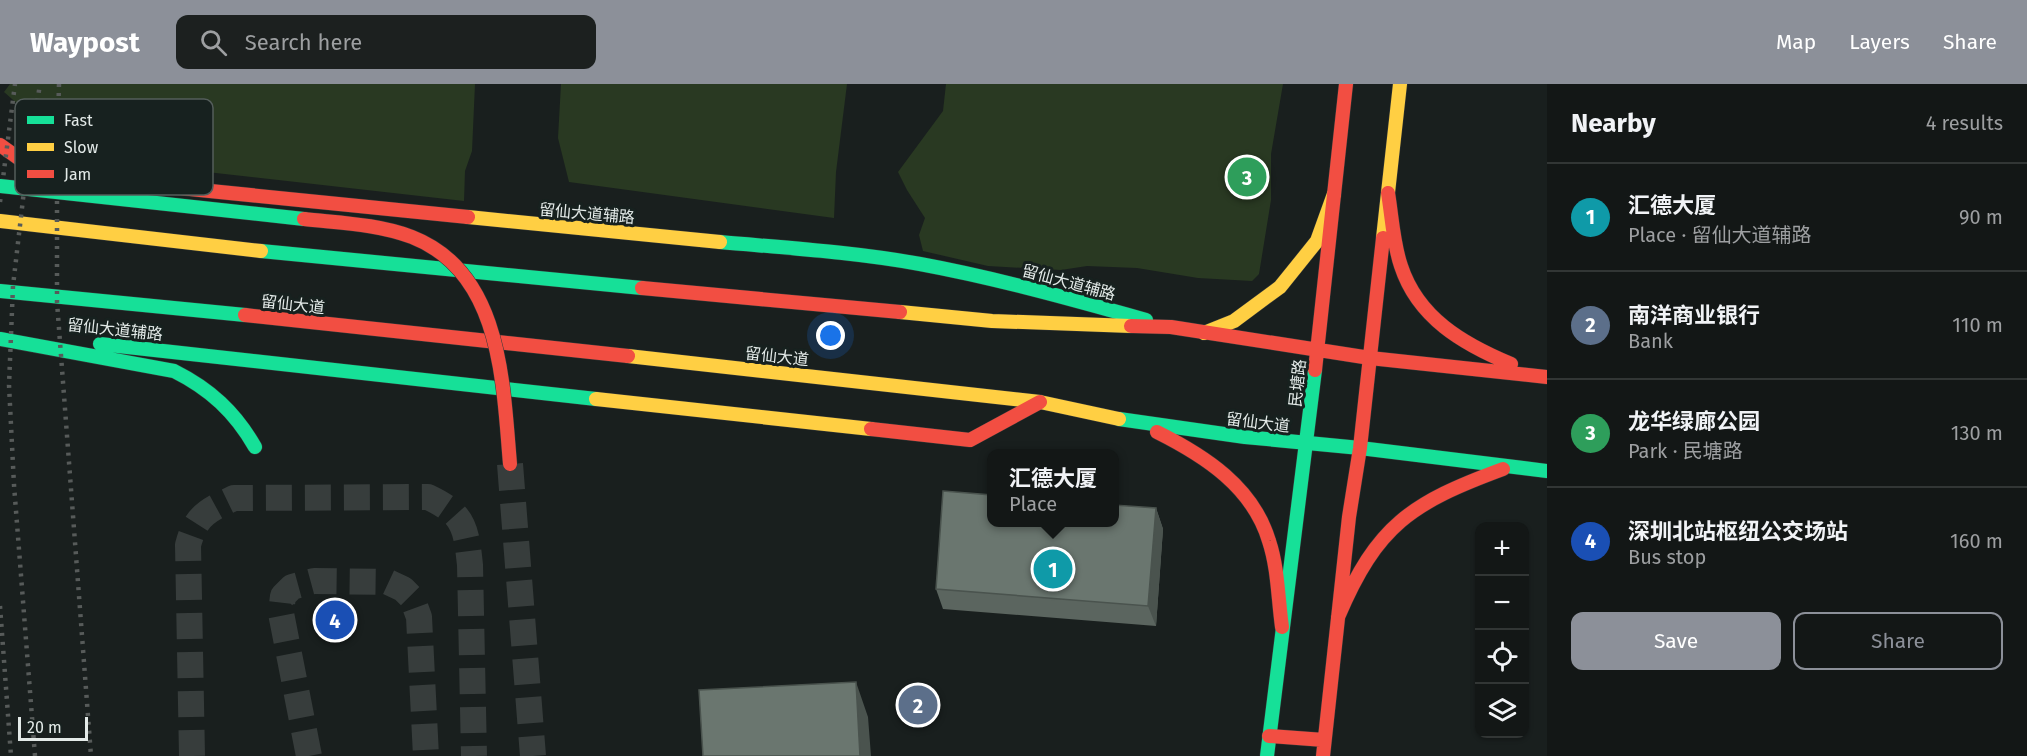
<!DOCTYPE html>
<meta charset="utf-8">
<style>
:root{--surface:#131716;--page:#1c201f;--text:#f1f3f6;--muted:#9d9fa1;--line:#323635;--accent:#8c9099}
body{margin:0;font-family:"Fira Sans","Noto Sans SC",sans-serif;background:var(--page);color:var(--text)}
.controls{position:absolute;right:18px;bottom:18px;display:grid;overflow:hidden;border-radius:12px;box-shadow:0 2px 4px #0004}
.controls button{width:54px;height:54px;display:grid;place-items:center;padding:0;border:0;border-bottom:2px solid var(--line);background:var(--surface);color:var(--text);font:30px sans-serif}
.scale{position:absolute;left:18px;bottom:15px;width:70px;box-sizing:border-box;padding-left:6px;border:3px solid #e3eae8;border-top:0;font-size:16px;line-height:21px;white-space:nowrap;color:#e3eae8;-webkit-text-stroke:4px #17211f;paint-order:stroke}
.you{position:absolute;left:831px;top:252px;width:21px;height:21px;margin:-15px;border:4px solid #fff;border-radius:50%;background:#1a73e8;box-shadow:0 0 0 9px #1a73e833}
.badge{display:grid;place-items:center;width:39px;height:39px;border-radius:50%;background:var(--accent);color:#fff;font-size:20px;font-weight:700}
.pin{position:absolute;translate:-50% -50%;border:3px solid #fff;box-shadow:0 2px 6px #0006}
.popup{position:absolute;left:987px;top:365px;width:132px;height:78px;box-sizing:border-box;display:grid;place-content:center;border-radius:12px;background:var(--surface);filter:drop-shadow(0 2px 4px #0005);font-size:20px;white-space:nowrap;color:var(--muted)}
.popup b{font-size:22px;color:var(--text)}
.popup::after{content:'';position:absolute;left:50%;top:100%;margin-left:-12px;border:12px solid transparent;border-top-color:var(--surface)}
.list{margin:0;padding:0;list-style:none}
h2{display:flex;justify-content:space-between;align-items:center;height:78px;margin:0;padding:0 24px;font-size:26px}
h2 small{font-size:20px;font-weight:400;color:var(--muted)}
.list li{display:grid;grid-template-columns:39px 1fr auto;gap:18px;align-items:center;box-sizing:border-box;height:108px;padding:0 24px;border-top:2px solid var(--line)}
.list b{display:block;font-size:22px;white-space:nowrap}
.list p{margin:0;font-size:20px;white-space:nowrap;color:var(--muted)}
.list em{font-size:20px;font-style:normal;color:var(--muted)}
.actions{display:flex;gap:12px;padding:18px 24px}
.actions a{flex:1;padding:14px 0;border:2px solid var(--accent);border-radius:12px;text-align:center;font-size:21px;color:var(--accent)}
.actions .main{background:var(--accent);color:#fff}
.icon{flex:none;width:33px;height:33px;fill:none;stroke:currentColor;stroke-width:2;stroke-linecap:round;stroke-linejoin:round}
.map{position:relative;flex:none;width:1547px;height:672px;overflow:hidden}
header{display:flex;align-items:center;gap:36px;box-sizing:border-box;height:84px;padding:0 30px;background:var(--accent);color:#fff}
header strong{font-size:28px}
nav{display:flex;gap:33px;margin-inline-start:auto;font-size:21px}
.search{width:420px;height:54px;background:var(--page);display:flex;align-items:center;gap:15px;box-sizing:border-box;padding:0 21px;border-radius:12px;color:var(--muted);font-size:22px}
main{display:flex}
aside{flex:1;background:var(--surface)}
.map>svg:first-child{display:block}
.green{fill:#293922}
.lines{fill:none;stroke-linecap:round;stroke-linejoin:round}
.street-tunnel{stroke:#373d3c;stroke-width:26;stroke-dasharray:26 13;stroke-linecap:butt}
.fast-casing{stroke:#353939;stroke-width:15}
.slow-casing{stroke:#353939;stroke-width:15}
.jam-casing{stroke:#353939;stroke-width:15}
.fast{stroke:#16e098;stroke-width:14}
.slow{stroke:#ffcf43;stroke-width:14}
.jam{stroke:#f24e42;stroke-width:14}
.rail{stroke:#575b5a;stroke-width:4.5;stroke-dasharray:3 6;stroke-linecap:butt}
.fast-bridge-casing{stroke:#353939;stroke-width:15;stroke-linecap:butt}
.jam-bridge-casing{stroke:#353939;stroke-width:15;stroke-linecap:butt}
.fast-bridge{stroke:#16e098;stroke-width:14}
.jam-bridge{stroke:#f24e42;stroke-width:14}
.wall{fill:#5b655f}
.shaded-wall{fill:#4a534e}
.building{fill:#6a766f;stroke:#4a534e;stroke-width:1.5}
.labels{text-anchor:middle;stroke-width:6;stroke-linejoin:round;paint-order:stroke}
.street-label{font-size:16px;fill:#e3eae8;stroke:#17211f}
.key{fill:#17211f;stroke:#545d5b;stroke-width:1.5}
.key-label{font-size:16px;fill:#e3eae8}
</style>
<header>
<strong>Waypost</strong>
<div class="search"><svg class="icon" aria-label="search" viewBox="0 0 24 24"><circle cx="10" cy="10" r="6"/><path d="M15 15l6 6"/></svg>Search here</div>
<nav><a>Map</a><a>Layers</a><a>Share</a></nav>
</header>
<main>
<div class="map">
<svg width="1547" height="672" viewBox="0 0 1547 672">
<rect width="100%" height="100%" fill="#191f1e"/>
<path class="green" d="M10,0H475L472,67L465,87L464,117L189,86L80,62L44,43L4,8Z
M561,0H847L836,88L834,134L569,98L558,54Z
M946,0H1283L1271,70V116L1259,190L1252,197L1198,194L1137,184L1087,182L1061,186L988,182L923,167L919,151L925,134L907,106L898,88L943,27Z"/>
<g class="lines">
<path class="street-tunnel" d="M510,380L533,672
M192,672L188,461C196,431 207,427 234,414L428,413C464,430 466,443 470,481L474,672
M309,672L281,529L283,512L292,503L314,497L388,498L403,505L412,514L419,533L426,672"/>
<g class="fast-casing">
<path id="fast" d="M720,158C787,164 854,168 920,180C996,194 1071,215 1146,236
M261,167L642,204
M0,207L245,231
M0,255L174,287C210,305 235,328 255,363
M100,260L596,315
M1119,335L1245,353L1360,364L1547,387
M1267,672L1315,286"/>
</g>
<g class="slow-casing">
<path id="slow" d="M468,133L720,158
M0,137L261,167
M1383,154L1400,0
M900,228L992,237L1131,242
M1204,249L1234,237L1280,203L1317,157L1334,110
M628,272L1040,318L1119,335
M596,315L871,345"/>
</g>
<g class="jam-casing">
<path id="jam" d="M0,61L28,81L71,93L468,133
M1388,109C1392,133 1393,159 1401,182C1418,234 1463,260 1511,280
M642,204L900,228
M245,231L628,272
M1131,242L1171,243L1370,274L1547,293
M1315,286L1346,0
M871,345L970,356L1040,318
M1157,348C1205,372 1253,403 1269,457C1278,484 1278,514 1282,543
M1338,533C1377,441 1411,419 1503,385
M1269,652L1324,656
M1323,672L1349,433L1360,364L1383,154"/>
</g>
<use href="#fast" class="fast"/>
<use href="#slow" class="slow"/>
<use href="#jam" class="jam"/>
<path class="rail" d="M59,0L57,76V218L91,672
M0,118L15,0
M0,522L11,672
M35,672L14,401L9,301L13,202L25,98L40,0"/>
<g class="fast-bridge-casing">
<path id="fast-bridge" d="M0,102L304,135"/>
</g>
<g class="jam-bridge-casing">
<path id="jam-bridge" d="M304,135C340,139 378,140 412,153C502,188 503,300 510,380"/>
</g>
<use href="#fast-bridge" class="fast-bridge"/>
<use href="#jam-bridge" class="jam-bridge"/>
</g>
<path class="wall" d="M1156,424L1163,445L1156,542L943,525L936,505Z"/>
<path class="shaded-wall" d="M1156,424L1163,445L1156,542L1148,522Z
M856,598L868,633L871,672H860Z"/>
<path class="building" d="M943,407L992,411V438H1114V421L1156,424L1148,522L936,505Z
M856,598L860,672H703L699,606Z"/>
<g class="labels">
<g class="street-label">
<text transform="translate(587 129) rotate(5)" y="6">留仙大道辅路</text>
<text transform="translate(1069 198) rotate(15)" y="6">留仙大道辅路</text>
<text transform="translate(293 220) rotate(6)" y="6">留仙大道</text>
<text transform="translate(115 245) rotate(6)" y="6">留仙大道辅路</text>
<text transform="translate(777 272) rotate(6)" y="6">留仙大道</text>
<text transform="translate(1297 299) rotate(-84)" y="6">民塘路</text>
<text transform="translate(1258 338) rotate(7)" y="6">留仙大道</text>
</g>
</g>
<rect x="15" y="15" width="198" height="96" rx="9" class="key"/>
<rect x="27" y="32" width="27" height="8" fill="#16e098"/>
<rect x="27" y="59" width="27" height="8" fill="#ffcf43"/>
<rect x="27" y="86" width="27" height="8" fill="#f24e42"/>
<g class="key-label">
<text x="64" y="42">Fast</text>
<text x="64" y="69">Slow</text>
<text x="64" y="96">Jam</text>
</g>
</svg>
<div class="controls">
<button>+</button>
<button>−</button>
<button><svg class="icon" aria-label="locate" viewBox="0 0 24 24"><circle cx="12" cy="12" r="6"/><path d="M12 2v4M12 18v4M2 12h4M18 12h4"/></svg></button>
<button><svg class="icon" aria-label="layers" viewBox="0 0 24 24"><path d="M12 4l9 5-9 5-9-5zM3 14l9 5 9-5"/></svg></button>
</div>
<div class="scale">20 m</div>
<div class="you"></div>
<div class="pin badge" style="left:1053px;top:485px;background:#0f9aa8">1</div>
<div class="popup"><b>汇德大厦</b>Place</div>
<div class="pin badge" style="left:918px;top:621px;background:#5c6f8a">2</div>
<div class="pin badge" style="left:1247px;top:93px;background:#2e9e5b">3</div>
<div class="pin badge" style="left:335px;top:536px;background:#1a4fb4">4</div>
</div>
<aside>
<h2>Nearby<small>4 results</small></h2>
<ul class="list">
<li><span class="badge" style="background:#0f9aa8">1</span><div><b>汇德大厦</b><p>Place · 留仙大道辅路</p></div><em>90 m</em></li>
<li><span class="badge" style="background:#5c6f8a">2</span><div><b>南洋商业银行</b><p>Bank</p></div><em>110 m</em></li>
<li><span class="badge" style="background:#2e9e5b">3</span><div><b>龙华绿廊公园</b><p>Park · 民塘路</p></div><em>130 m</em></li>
<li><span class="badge" style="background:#1a4fb4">4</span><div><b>深圳北站枢纽公交场站</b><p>Bus stop</p></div><em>160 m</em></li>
</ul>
<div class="actions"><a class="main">Save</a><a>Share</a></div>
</aside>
</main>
